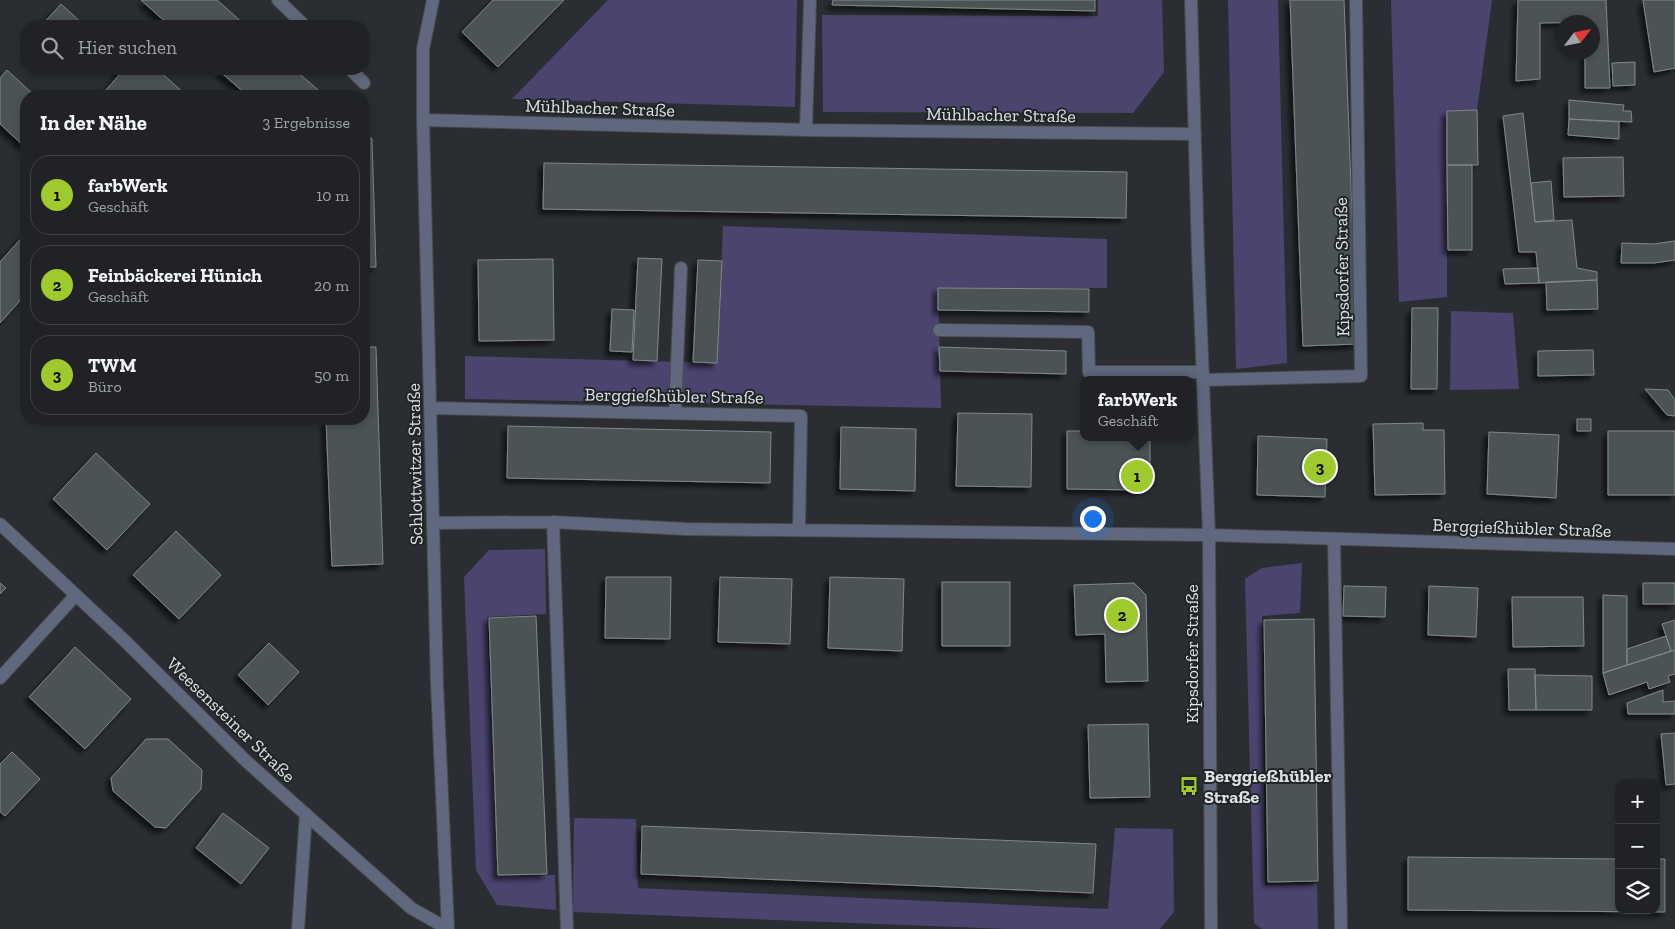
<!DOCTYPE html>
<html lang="de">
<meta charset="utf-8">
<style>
:root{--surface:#202226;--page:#282a2e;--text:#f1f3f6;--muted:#a2a4a7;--line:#3d3f43;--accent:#9eca2e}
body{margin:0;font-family:"Zilla Slab",serif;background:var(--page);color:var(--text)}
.controls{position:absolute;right:15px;bottom:15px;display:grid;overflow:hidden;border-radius:10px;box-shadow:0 2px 8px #0003}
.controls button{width:45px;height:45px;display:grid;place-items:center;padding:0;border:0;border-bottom:1px solid var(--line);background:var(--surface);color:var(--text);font:25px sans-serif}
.compass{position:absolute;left:1555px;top:15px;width:45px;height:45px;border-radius:50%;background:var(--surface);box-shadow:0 2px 8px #0003;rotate:58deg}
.you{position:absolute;left:1092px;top:518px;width:18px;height:18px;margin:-12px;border:4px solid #fff;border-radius:50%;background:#1a73e8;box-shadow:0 0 0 8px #1a73e833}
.badge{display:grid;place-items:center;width:32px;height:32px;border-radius:50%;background:var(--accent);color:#111;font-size:16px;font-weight:700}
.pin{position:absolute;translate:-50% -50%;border:2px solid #fff;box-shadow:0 1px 5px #0006}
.popup{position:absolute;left:1080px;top:376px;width:115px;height:65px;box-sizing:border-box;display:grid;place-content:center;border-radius:10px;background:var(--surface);filter:drop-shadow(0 1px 4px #0005);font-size:16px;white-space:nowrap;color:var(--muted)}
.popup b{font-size:19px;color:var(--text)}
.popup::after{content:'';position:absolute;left:50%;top:100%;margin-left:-10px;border:10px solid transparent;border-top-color:var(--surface)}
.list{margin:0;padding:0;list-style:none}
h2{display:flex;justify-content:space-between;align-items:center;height:65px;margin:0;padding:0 20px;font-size:21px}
h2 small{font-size:16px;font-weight:400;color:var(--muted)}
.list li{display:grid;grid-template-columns:32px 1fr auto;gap:15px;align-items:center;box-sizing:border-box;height:80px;margin:0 10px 10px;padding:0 10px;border:1px solid var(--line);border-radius:20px}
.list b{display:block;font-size:19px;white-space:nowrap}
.list p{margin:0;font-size:16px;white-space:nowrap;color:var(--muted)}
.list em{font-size:16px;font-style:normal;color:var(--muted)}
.icon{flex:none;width:28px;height:28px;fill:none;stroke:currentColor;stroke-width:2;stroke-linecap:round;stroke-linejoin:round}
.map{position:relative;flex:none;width:1675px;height:929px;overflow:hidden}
.search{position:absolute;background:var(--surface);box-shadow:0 2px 8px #0003;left:20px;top:20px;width:350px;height:55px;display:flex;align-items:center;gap:12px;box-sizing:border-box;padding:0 18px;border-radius:20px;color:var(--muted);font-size:19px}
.panel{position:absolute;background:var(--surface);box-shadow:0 2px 8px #0003;left:20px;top:90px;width:350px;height:335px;border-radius:20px}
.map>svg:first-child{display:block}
.green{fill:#4a446f}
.building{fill:#4c5355;stroke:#81888a;filter:url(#shadow)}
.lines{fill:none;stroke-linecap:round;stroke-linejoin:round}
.minor-casing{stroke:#474b4e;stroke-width:14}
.minor{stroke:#5f687c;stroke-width:12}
.labels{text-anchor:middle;stroke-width:4;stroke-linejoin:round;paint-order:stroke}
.street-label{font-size:18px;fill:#dfe2e4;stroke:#202528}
.poi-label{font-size:18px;font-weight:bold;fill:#dfe2e4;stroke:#202528;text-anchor:start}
</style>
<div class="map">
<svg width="1675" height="929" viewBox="0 0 1675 929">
<defs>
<filter id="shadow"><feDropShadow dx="-4.5" dy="4.5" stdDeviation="2.5" flood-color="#0009"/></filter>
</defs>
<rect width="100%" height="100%" fill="#2a2e32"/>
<path class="green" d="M608,0H797L795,107L512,99Z
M1098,0H1162L1164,72L1133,113L823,112L822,15L1098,16Z
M1228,0H1278L1287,363L1236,369Z
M1391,0H1492L1477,110L1447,111V297L1399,302Z
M723,226L1107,239V288H938L941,408L465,399V356L717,363Z
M1451,311L1513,313L1519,389L1450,390Z
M545,549L546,614L487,617L498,876L555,875L556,910L497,905L476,870L464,577L489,550Z
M1302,563L1300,613L1262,616L1265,885L1317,884L1318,929H1262L1254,923L1245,579L1262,568Z
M574,818L636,819L638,888L1108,909L1115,828L1173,829L1174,912L1160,929H1008L573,912Z"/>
<path class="building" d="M141,0H217L246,26H170Z
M493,0H564L498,67L462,32Z
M833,0H1095V11L832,5Z
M1290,0H1344L1357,344L1303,346Z
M1518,0H1606L1610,88H1585V52H1592V22L1540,23V79L1516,81Z
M1643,0H1675V68L1654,72Z
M61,4L85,26H41Z
M1635,62V85L1613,86L1612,63Z
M114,69H157L185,94L184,96H111L105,91L120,74Z
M217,69H294L325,96H248Z
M7,70L35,96H26V148L0,124V78Z
M1569,100L1624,105L1623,111H1631L1632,122L1569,119Z
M1477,110L1478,165H1447V111Z
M1523,113L1535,222L1572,220L1577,268L1597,272V280L1539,283L1536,252H1519L1503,116Z
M1569,119L1619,122V139L1568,135Z
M364,131L372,139L376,267H364Z
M1623,157L1624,196L1564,197L1563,158Z
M544,163L1127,172L1126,218L543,209Z
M1447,165H1472V250H1448Z
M1551,181L1554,220L1535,222L1531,183Z
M26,233V294L0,323V262Z
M1675,241V260L1654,263H1621L1622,243L1653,244Z
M638,258L662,259L657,361L633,360Z
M553,259L554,340L479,341L478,260Z
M698,260L722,261L717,363L693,362Z
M1538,268L1539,283L1505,284L1503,269Z
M1597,280L1598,309L1547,310L1546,282Z
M938,288L1089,289V312L938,310Z
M1412,308H1438L1437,389H1411Z
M612,309L634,310L632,352L610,351Z
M364,347H376L383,564L332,566L326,419H364Z
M939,347L1066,351V374L940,371Z
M1593,350L1594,375L1538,376V351Z
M1645,389L1668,390L1675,400V416L1667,415Z
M958,413L1032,414L1031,487L956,486Z
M1577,419H1591V431H1577Z
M1423,423V430H1444L1445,494L1375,495L1373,424Z
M508,426L771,432L770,483L507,478Z
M841,427L916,429L915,491L840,489Z
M1067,431H1083V437H1150V480L1140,490L1067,489Z
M1608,431H1675V495H1608Z
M1489,432L1559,435L1556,498L1487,494Z
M1258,436L1327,439L1325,497L1257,495Z
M96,453L150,504L107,550L53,499Z
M176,531L221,575L179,619L133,575Z
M606,577H671L670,639L605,638Z
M720,577L792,579L790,644L718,642Z
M830,577L904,579L902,651L828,648Z
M942,582H1010V646H942Z
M0,583L6,588L0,594Z
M1134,583L1146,595L1148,681L1106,682L1105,634L1076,635L1074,585Z
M1643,583H1675V604H1643Z
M1344,586L1386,587L1385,617L1343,616Z
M1429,586L1478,588L1476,637L1428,635Z
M1603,595L1627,596V665L1603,673Z
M1512,597H1583L1584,646L1513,647Z
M536,616L547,874L498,875L489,618Z
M1314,619L1318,881L1268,882L1264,620Z
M1675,620V650L1671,651L1662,624Z
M1666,636L1671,651L1627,665V649Z
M269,643L299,672L268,705L238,675Z
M75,647L131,699L85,749L29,697Z
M1675,650V674L1668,676L1670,682L1649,689L1647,682L1609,695L1603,673Z
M1508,669H1535L1536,710H1509Z
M1535,675L1592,676V710H1536Z
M1663,690V702L1675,701V714H1628L1627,703Z
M1148,724L1150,797L1090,798L1088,725Z
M1675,733V784L1666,785L1661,734Z
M146,739H168L202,770L201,789L166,828L155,827L113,791L111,778Z
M12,752L40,779L5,816L0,812V764Z
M223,813L269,848L241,884L196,848Z
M642,826L1096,844L1093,893L641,874Z
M1408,857L1619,859V910H1656V859H1665V912L1408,910Z"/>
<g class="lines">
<g class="minor-casing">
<path id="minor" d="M278,0L305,26
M433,0L423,49V120L437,684L448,929
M1191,0L1198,254L1209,535L1211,929
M350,69L364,83
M423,120L806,130L1195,134
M806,130L810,0
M939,330L1088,332L1089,372H1203
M1203,380L1361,376L1356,0
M431,408L801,416L799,530
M675,413L681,268
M553,522L567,929
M434,523L553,522L686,529L1209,535L1675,549
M0,524L125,641L246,761L411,908L448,929
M1334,540L1341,929
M0,678L75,596
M298,929L306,814"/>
</g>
<use href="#minor" class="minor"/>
</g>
<defs>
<g id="bus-bare" transform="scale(1.5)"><path d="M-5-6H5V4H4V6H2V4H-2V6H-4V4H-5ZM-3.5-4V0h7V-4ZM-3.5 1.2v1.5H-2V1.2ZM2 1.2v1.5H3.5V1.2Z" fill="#9eca2e" stroke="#202528" stroke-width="2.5" paint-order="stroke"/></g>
</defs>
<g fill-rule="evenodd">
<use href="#bus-bare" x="1189" y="786"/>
</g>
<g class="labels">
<g class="street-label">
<text transform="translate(600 108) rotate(2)" y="6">Mühlbacher Straße</text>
<text transform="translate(1001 115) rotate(1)" y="6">Mühlbacher Straße</text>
<text transform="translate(1342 267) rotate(-91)" y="6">Kipsdorfer Straße</text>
<text transform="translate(674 396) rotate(1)" y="6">Berggießhübler Straße</text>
<text transform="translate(415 464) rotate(-91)" y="6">Schlottwitzer Straße</text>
<text transform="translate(1522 528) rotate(2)" y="6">Berggießhübler Straße</text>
<text transform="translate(1192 654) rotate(-90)" y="6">Kipsdorfer Straße</text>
<text transform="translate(231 720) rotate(44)" y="6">Weesensteiner Straße</text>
</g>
<g class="poi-label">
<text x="1204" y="782">Berggießhübler<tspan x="1204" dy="21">Straße</tspan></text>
</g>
</g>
</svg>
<div class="controls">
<button>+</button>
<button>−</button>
<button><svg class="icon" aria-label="layers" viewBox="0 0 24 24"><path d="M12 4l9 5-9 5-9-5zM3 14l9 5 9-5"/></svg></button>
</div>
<svg class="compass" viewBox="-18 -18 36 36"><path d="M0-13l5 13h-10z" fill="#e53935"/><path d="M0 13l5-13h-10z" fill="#a2a4a7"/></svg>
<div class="you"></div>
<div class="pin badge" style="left:1137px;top:476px">1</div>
<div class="popup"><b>farbWerk</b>Geschäft</div>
<div class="pin badge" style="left:1122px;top:615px">2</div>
<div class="pin badge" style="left:1320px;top:467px">3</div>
<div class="search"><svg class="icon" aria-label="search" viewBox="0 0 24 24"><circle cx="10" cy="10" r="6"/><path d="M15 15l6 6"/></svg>Hier suchen</div>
<section class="panel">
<h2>In der Nähe<small>3 Ergebnisse</small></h2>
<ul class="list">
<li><span class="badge">1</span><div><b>farbWerk</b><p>Geschäft</p></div><em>10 m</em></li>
<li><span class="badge">2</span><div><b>Feinbäckerei Hünich</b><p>Geschäft</p></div><em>20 m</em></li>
<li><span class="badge">3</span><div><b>TWM</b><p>Büro</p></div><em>50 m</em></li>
</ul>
</section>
</div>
